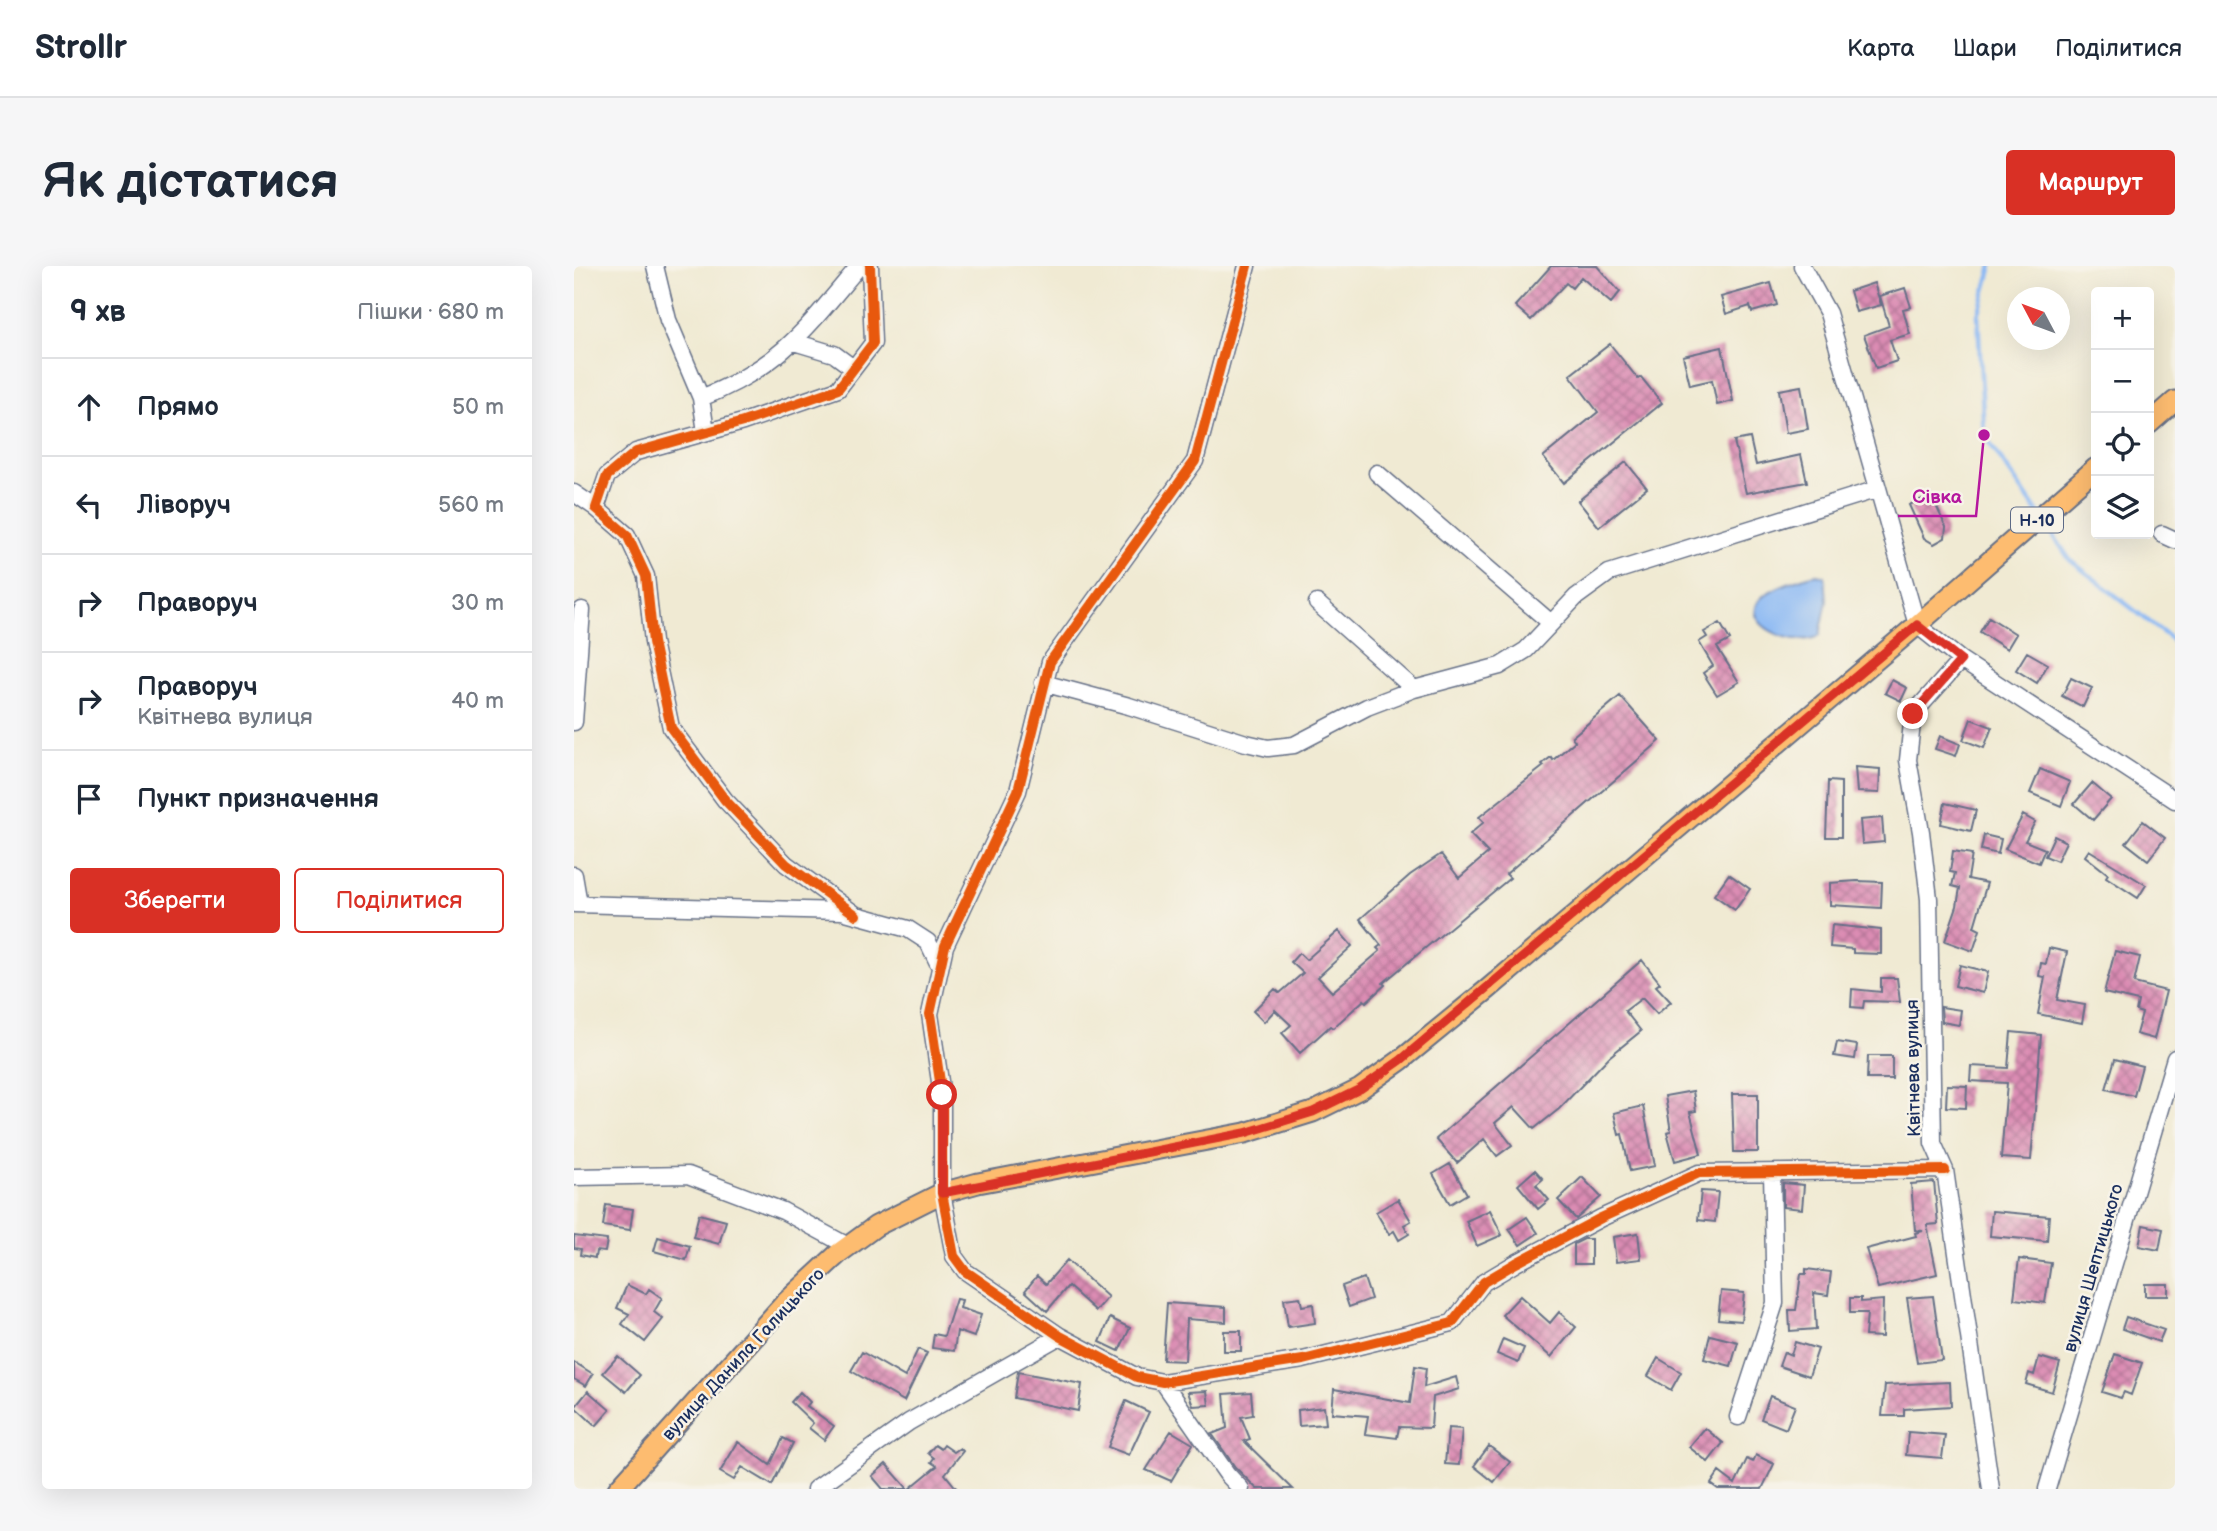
<!DOCTYPE html>
<html lang="uk">
<meta charset="utf-8">
<style>
:root{--surface:#fff;--page:#f6f6f7;--text:#1f2937;--muted:#747a83;--line:#e0e1e3;--accent:#d93025}
body{margin:0;font-family:"Balsamiq Sans",sans-serif;background:var(--page);color:var(--text)}
.controls{position:absolute;right:21px;top:21px;display:grid;overflow:hidden;border-radius:7px;box-shadow:0 7px 28px #0002}
.controls button{width:63px;height:63px;display:grid;place-items:center;padding:0;border:0;border-bottom:2px solid var(--line);background:var(--surface);color:var(--text);font:35px sans-serif}
.compass{position:absolute;left:1433px;top:21px;width:63px;height:63px;border-radius:50%;background:var(--surface);box-shadow:0 7px 28px #0002;rotate:311deg}
.stop{position:absolute;width:21px;height:21px;margin:-16px;border:5px solid #d93025;border-radius:50%;background:#fff}
.stop.end{background:#d93025;border-color:#fff;box-shadow:0 2px 7px #0008}
.list{margin:0;padding:0;list-style:none}
h2{display:flex;justify-content:space-between;align-items:center;height:91px;margin:0;padding:0 28px;font-size:30px}
h2 small{font-size:23px;font-weight:400;color:var(--muted)}
.list li{display:grid;grid-template-columns:46px 1fr auto;gap:21px;align-items:center;box-sizing:border-box;height:98px;padding:0 28px;border-top:2px solid var(--line)}
.list b{display:block;font-size:26px;white-space:nowrap}
.list p{margin:0;font-size:23px;white-space:nowrap;color:var(--muted)}
.list em{font-size:23px;font-style:normal;color:var(--muted)}
.actions{display:flex;gap:14px;padding:21px 28px}
.actions a{flex:1;padding:16px 0;border:2px solid var(--accent);border-radius:7px;text-align:center;font-size:24px;color:var(--accent)}
.actions .main{background:var(--accent);color:#fff}
.icon{flex:none;width:38px;height:38px;fill:none;stroke:currentColor;stroke-width:2;stroke-linecap:round;stroke-linejoin:round}
.map{position:relative;flex:none;width:1601px;height:1223px;overflow:hidden;border-radius:7px}
header{display:flex;align-items:center;gap:42px;box-sizing:border-box;height:98px;padding:0 35px;background:var(--surface);border-bottom:2px solid var(--line)}
header strong{font-size:33px}
nav{display:flex;gap:38px;margin-inline-start:auto;font-size:24px}
.intro{display:flex;align-items:center;justify-content:space-between;box-sizing:border-box;height:168px;padding:0 42px}
h1{margin:0;font-size:49px}
.button{padding:18px 32px;border-radius:7px;background:var(--accent);color:#fff;font-size:24px;font-weight:700}
main{display:flex;gap:42px;padding:0 42px}
aside{flex:1;background:var(--surface);border-radius:7px;box-shadow:0 7px 28px #0002}
.map>svg:first-child{display:block}
.water{fill:#89b8f4;stroke:#5274a9;stroke-width:2}
.lines{fill:none;stroke-linecap:round;stroke-linejoin:round}
.stream{stroke:#89b8f4;stroke-width:4.5}
.building{fill:url(#building-cross-hatch)}
.minor-casing{stroke:#667087;stroke-width:19}
.major-casing{stroke:#667087;stroke-width:23}
.minor{stroke:#fff;stroke-width:16}
.major{stroke:#fdbc70;stroke-width:19}
.cycleway-casing{stroke:#f7f3e8;stroke-width:15}
.cycleway{stroke:#e8590c;stroke-width:10}
.route{stroke:#d93025;stroke-width:9}
.labels{text-anchor:middle;stroke-width:5;stroke-linejoin:round;paint-order:stroke}
.shield{fill:#f7f3e8;stroke:#5d6a87;stroke-width:2}
.shield-label{font-size:16px;font-weight:bold;fill:#1b2f5e}
.street-label{font-size:18px;fill:#1b2f5e;stroke:#f7f3e8}
.leader{fill:none;stroke:#b5179e;stroke-width:2.5}
.callout-dot{fill:#b5179e;stroke:#f7f3e8;stroke-width:2.5}
.callout-label{font-size:19px;text-anchor:middle;font-weight:bold;fill:#b5179e;stroke:#f7f3e8;stroke-width:5;stroke-linejoin:round;paint-order:stroke}
</style>
<header>
<strong>Strollr</strong>
<nav><a>Карта</a><a>Шари</a><a>Поділитися</a></nav>
</header>
<div class="intro"><h1>Як дістатися</h1><a class="button">Маршрут</a></div>
<main>
<aside>
<h2>9 хв<small>Пішки · 680 m</small></h2>
<ul class="list">
<li><svg class="icon" aria-label="ahead" viewBox="0 0 24 24"><path d="M12 20V5M6 11l6-6 6 6"/></svg><div><b>Прямо</b></div><em>50 m</em></li>
<li><svg class="icon" aria-label="left" viewBox="0 0 24 24"><path d="M17 20v-9H6M10 6l-5 5 5 5"/></svg><div><b>Ліворуч</b></div><em>560 m</em></li>
<li><svg class="icon" aria-label="right" viewBox="0 0 24 24"><path d="M7 20v-9h11M14 6l5 5-5 5"/></svg><div><b>Праворуч</b></div><em>30 m</em></li>
<li><svg class="icon" aria-label="right" viewBox="0 0 24 24"><path d="M7 20v-9h11M14 6l5 5-5 5"/></svg><div><b>Праворуч</b><p>Квітнева вулиця</p></div><em>40 m</em></li>
<li><svg class="icon" aria-label="arrive" viewBox="0 0 24 24"><path d="M6 21V4h12l-3 4 3 4H6"/></svg><div><b>Пункт призначення</b></div></li>
</ul>
<div class="actions"><a class="main">Зберегти</a><a>Поділитися</a></div>
</aside>
<div class="map">
<svg width="1601" height="1223" viewBox="0 0 1601 1223">
<defs>
<pattern id="building-cross-hatch" width="8" height="8" patternUnits="userSpaceOnUse" patternTransform="scale(1.75)"><rect width="8" height="8" fill="#db8cb3"/><path d="M0 0l8 8M0 8l8-8" fill="none" stroke="#b17395"/></pattern>
</defs>
<rect width="100%" height="100%" fill="#f7f3e8"/>
<filter id="ink" filterUnits="userSpaceOnUse"><feTurbulence type="fractalNoise" baseFrequency=".0143" numOctaves="2"/><feDisplacementMap in="SourceGraphic" scale="14" xChannelSelector="R" yChannelSelector="G"/><feConvolveMatrix kernelMatrix="1 2 1 2 8 2 1 2 1" color-interpolation-filters="sRGB"/></filter>
<filter id="wash" filterUnits="userSpaceOnUse"><feTurbulence type="fractalNoise" baseFrequency=".00686" numOctaves="4" result="noise"/><feDisplacementMap in="SourceGraphic" scale="28" xChannelSelector="R" yChannelSelector="G"/><feGaussianBlur stdDeviation="1.57" result="paint"/><feColorMatrix in="noise" values="0 0 0 0 0 0 0 0 0 0 0 0 0 0 0 0 0 1.4 0 .05"/><feComposite in="paint" operator="in"/></filter>
<g filter="url(#wash)">
<rect width="100%" height="100%" fill="#f0ead3"/>
<path class="water" d="M1243,308L1251,310L1253,335L1246,369C1228,383 1169,363 1184,336C1192,323 1228,311 1243,308Z"/>
<g class="lines">
<path class="stream" d="M1418,0L1404,49L1410,169L1464,247
M1469,254L1496,294L1601,376"/>
</g>
<g id="blocks">
<path class="building" d="M977,0H1023L1046,26L1037,37L1007,11L998,22L992,17L957,54L941,40Z
M1197,17L1203,39L1178,46L1176,40L1152,48L1147,31Z
M1300,17L1307,39L1282,46L1276,25Z
M1331,22L1337,41L1329,43L1336,68L1316,74L1323,95L1302,102L1290,69L1315,60L1306,30Z
M1036,78L1064,113L1067,111L1088,137L990,217L969,191L1024,146L996,109Z
M1148,81L1159,135L1143,139L1138,114L1116,119L1109,90Z
M1227,120L1234,163L1212,167L1205,124Z
M1176,172L1182,199L1227,189L1233,216L1172,227L1160,175Z
M1052,196L1073,222L1025,261L1004,235Z
M1357,229L1372,261L1371,272L1360,278L1350,272L1335,239Z
M1415,351L1442,368L1433,383L1406,366Z
M1146,357L1156,374L1143,381L1165,416L1143,429L1129,407L1139,400L1125,376L1133,371L1130,366Z
M1453,386L1474,398L1463,417L1442,404Z
M1497,412L1518,422L1509,441L1488,430Z
M1318,414L1333,422L1327,435L1311,427Z
M1046,430L1086,475L932,608L936,612L809,717L811,719L792,736L790,734L759,762L756,760L726,787L708,767L717,759L701,744L690,756L679,745L701,723L706,727L729,707L717,696L725,687L732,694L765,665L778,680L744,711L758,726L806,685L803,682L807,679L786,653L836,609L867,588L885,612L914,587L896,568L910,556L905,551L970,500L968,498L977,491L979,494L1001,475L998,471Z
M1397,453L1418,461L1410,482L1389,474Z
M1366,470L1386,478L1382,490L1361,483Z
M1281,501L1306,503L1305,527L1283,526Z
M1466,503L1496,516L1487,540L1456,527Z
M1254,515L1267,516V571H1252Z
M1518,517L1537,533L1519,554L1500,538Z
M1371,537L1402,544L1397,565L1367,558Z
M1449,549L1461,556L1451,575L1471,583L1465,597L1431,583Z
M1308,552L1310,576L1288,578L1286,554Z
M1569,555L1591,572L1574,594L1552,577Z
M1410,569L1427,573L1424,588L1407,584Z
M1480,570L1492,576L1483,595L1471,590Z
M1515,584L1572,619L1564,632L1532,611L1534,608L1511,590Z
M1379,585L1398,588L1394,613L1413,617L1400,661L1406,664L1399,685L1371,675L1383,640L1386,622L1378,620L1381,607L1376,606Z
M1155,608L1176,623L1161,644L1140,629Z
M1283,615L1308,616L1307,642L1256,639V617Z
M1258,659L1307,664V688L1279,687V683L1256,681Z
M1475,682L1493,686L1483,734L1511,739L1508,757L1464,748L1471,711L1465,710L1467,697L1472,698Z
M1541,685L1566,691L1560,717L1592,725L1580,773L1562,768L1568,747L1562,745L1564,735L1530,727Z
M1068,694L1086,717L1082,720L1097,736L1083,748L1068,732L1051,745L1067,765L1035,791L985,843L960,863L940,841L921,857L938,879L923,890L910,873L883,897L862,873Z
M1386,699L1414,706L1409,727L1381,720Z
M1307,712H1323L1326,736L1290,735L1289,742L1277,741L1278,723L1307,726Z
M1367,741L1387,744L1385,759L1368,756Z
M1437,766L1467,769L1457,894L1427,892L1433,817L1396,815L1397,800L1434,802Z
M1263,776L1283,779L1281,793L1260,790Z
M1294,790H1318V813H1293Z
M1541,793L1568,800L1560,830L1532,823Z
M1373,819L1393,820L1392,842L1372,841Z
M1119,825L1122,845L1116,846L1127,888L1101,895L1093,866L1097,865L1091,830Z
M1158,828H1184V886H1160Z
M1069,840L1081,900L1056,905L1048,868L1045,869L1040,847Z
M876,898L893,928L876,938L859,908Z
M961,904L969,913L962,919L975,934L964,943L944,919Z
M1008,911L1027,931L1002,953L984,934Z
M1360,916L1364,958L1353,959L1363,1008L1304,1022L1292,983L1342,970L1341,967L1349,965L1341,964L1337,918Z
M1209,917L1230,919L1228,943L1209,941Z
M1127,925L1144,926L1141,956L1124,954Z
M824,933L837,955L830,959L835,968L825,974L820,965L815,968L802,946Z
M32,939L59,943L56,964L29,960Z
M916,944L928,969L903,980L892,955Z
M1418,945L1475,950L1473,975L1416,970Z
M125,948L152,955L145,978L119,971Z
M953,951L964,967L946,979L935,963Z
M1569,959L1589,963L1585,984L1565,980Z
M1064,967L1067,993L1042,996L1039,971Z
M0,970L33,974L31,986L22,985L21,992L6,989L7,983L0,982Z
M84,971L116,980L112,994L80,985Z
M1010,973H1017V998H1000V978Z
M1445,993L1477,997L1471,1037L1440,1033Z
M493,994L534,1031L522,1045L494,1020L473,1045L451,1025L463,1010L472,1018Z
M1232,1003L1257,1006L1254,1029L1240,1027L1242,1063L1216,1065L1215,1044H1222L1227,1008H1232Z
M790,1012L797,1033L775,1041L768,1020Z
M1571,1018H1594V1030H1571Z
M53,1019L72,1028L75,1023L88,1032L80,1046L89,1053L71,1076L48,1058L55,1048L43,1042Z
M1147,1025L1170,1027L1167,1055L1144,1053Z
M946,1030L976,1057L985,1046L1002,1061L977,1091L928,1049Z
M1359,1030L1368,1094L1343,1097L1333,1032Z
M726,1031L728,1040L739,1038L741,1057L714,1061L710,1033Z
M1276,1032H1287V1036L1309,1034L1308,1071L1291,1070L1293,1047H1276Z
M382,1033L388,1034L386,1042L407,1049L400,1071L383,1065L380,1085L358,1082L360,1068L370,1070Z
M593,1037L652,1041V1056L613,1053L611,1095L589,1094Z
M1552,1051L1590,1064L1585,1076L1548,1063Z
M536,1052L556,1062L545,1085L526,1076Z
M650,1065H667V1085H650Z
M1136,1069L1164,1076L1157,1100L1130,1093Z
M929,1073L950,1082L944,1097L923,1088Z
M1221,1076L1244,1083L1235,1110L1205,1100L1210,1086L1217,1089Z
M344,1083L353,1087L330,1135L277,1105L288,1086L331,1111Z
M1541,1088L1568,1097L1557,1129L1550,1126L1547,1132L1528,1126Z
M44,1090L66,1109L52,1126L29,1107Z
M1465,1091L1486,1097L1478,1126L1452,1118L1455,1107L1460,1109Z
M1084,1092L1107,1106L1097,1124L1074,1110Z
M0,1096L19,1108L12,1120L0,1113Z
M841,1100L852,1102L850,1121L882,1111L885,1123L859,1131L857,1162L825,1161L823,1172L791,1168L794,1150L758,1147L760,1123L836,1137Z
M444,1106L508,1118L504,1145L440,1132Z
M1376,1116L1377,1140L1330,1143V1150H1308L1311,1119Z
M14,1125L36,1144L22,1160L1,1141Z
M633,1125L635,1139L619,1140L614,1126Z
M226,1126L236,1136L233,1140L260,1160L250,1174L235,1162L239,1157L217,1136Z
M677,1126L679,1149L667,1151L676,1173L670,1175L719,1223H683L661,1201L638,1168L653,1162L650,1128Z
M1196,1130L1221,1140L1212,1163L1187,1153Z
M552,1135L575,1146L555,1189L534,1181Z
M750,1141L752,1158L725,1160L724,1144Z
M874,1162L888,1163L885,1199L871,1198Z
M1131,1162L1149,1177L1134,1196L1115,1181Z
M597,1165L619,1178L597,1215L572,1204Z
M1334,1166L1371,1169L1368,1192L1332,1189Z
M209,1172L219,1177L198,1219L168,1201L160,1214L146,1206L164,1176L196,1199Z
M361,1179L367,1183L370,1179L380,1186L386,1182L389,1185L371,1208L383,1223H335L363,1200L357,1196L360,1192L354,1187Z
M915,1180L936,1196L920,1216L900,1200Z
M1182,1189L1200,1198L1188,1223H1144L1137,1218L1145,1206L1161,1218L1173,1193L1179,1196Z
M312,1198L334,1223H309L298,1210Z"/>
</g>
</g>
<g filter="url(#ink)">
<use href="#blocks" fill-opacity="0" stroke="#667087" stroke-width="2"/>
<g class="lines">
<g class="minor-casing">
<path id="minor" d="M81,0L94,54L127,132L132,166
M673,0L621,195L476,396L444,525L371,680L356,748L368,829V927L380,990L391,1005L486,1070L563,1111L589,1116L729,1094L878,1057L910,1016L942,997L1027,952L1125,907L1371,904
M1228,0L1254,47L1343,359L1387,394L1601,534
M220,76L260,88L279,102
M127,132C206,101 232,63 285,0
M803,207L977,357
M0,227L22,242
M1588,268L1601,274
M743,337L840,423
M1387,394L1339,448L1334,494L1347,566L1355,633L1359,877L1371,904L1417,1223
M469,417L555,440L672,477L694,482L720,479L793,441L840,423L926,400L952,384L1002,331L1035,307L1304,223
M0,456L8,344
M0,609L5,638
M0,638L268,645L334,663L354,676L366,701
M282,649L212,598L151,534L97,462L79,376L72,310L53,269L22,242L33,210L62,186L169,156L264,123L299,77L296,0
M0,911L114,909L209,945L274,980
M589,1116L653,1208L667,1223
M1164,1151L1201,1037L1198,907
M241,1223L335,1156L486,1070
M1473,1223L1601,792"/>
</g>
<g class="major-casing">
<path id="major" d="M1575,158L1601,135
M44,1223L210,1038L265,987L302,960L368,927L404,917L671,867L739,846L786,823L827,794L914,723L1343,359L1522,202"/>
</g>
<use href="#minor" class="minor"/>
<use href="#major" class="major"/>
<g class="cycleway-casing">
<path id="cycleway" d="M673,0L621,195L476,396L444,525L371,680L356,748L368,829V927L380,990L391,1005L486,1070L563,1111L589,1116L729,1094L878,1057L910,1016L942,997L1027,952L1125,907L1371,904
M282,649L212,598L151,534L97,462L79,376L72,310L53,269L22,242L33,210L62,186L169,156L264,123L299,77L296,0"/>
</g>
<use href="#cycleway" class="cycleway"/>
</g>
</g>
<g class="lines" filter="url(#ink)">
<path class="route" d="M368,829V927L671,867L739,846L786,823L827,794L1343,359L1387,394L1339,448"/>
</g>
<g class="labels">
<rect class="shield" x="1437" y="241.5" width="52" height="25" rx="5"/>
<g class="shield-label">
<text x="1463" y="260">Н-10</text>
</g>
<g class="street-label">
<text transform="translate(1339 802) rotate(-91)" y="6">Квітнева вулиця</text>
<text transform="translate(1519 1002) rotate(-74)" y="6">вулиця Шептицького</text>
<text transform="translate(169 1088) rotate(-47)" y="6">вулиця Данила Галицького</text>
</g>
</g>
<path class="leader" d="M1410 169L1402 250H1324"/>
<circle class="callout-dot" cx="1410" cy="169" r="7"/>
<g class="callout-label">
<text x="1363" y="237">Сівка</text>
</g>
</svg>
<div class="controls">
<button>+</button>
<button>−</button>
<button><svg class="icon" aria-label="locate" viewBox="0 0 24 24"><circle cx="12" cy="12" r="6"/><path d="M12 2v4M12 18v4M2 12h4M18 12h4"/></svg></button>
<button><svg class="icon" aria-label="layers" viewBox="0 0 24 24"><path d="M12 4l9 5-9 5-9-5zM3 14l9 5 9-5"/></svg></button>
</div>
<svg class="compass" viewBox="-18 -18 36 36"><path d="M0-13l5 13h-10z" fill="#e53935"/><path d="M0 13l5-13h-10z" fill="#747a83"/></svg>
<div class="stop" style="left:368px;top:829px"></div>
<div class="stop end" style="left:1339px;top:448px"></div>
</div>
</main>
